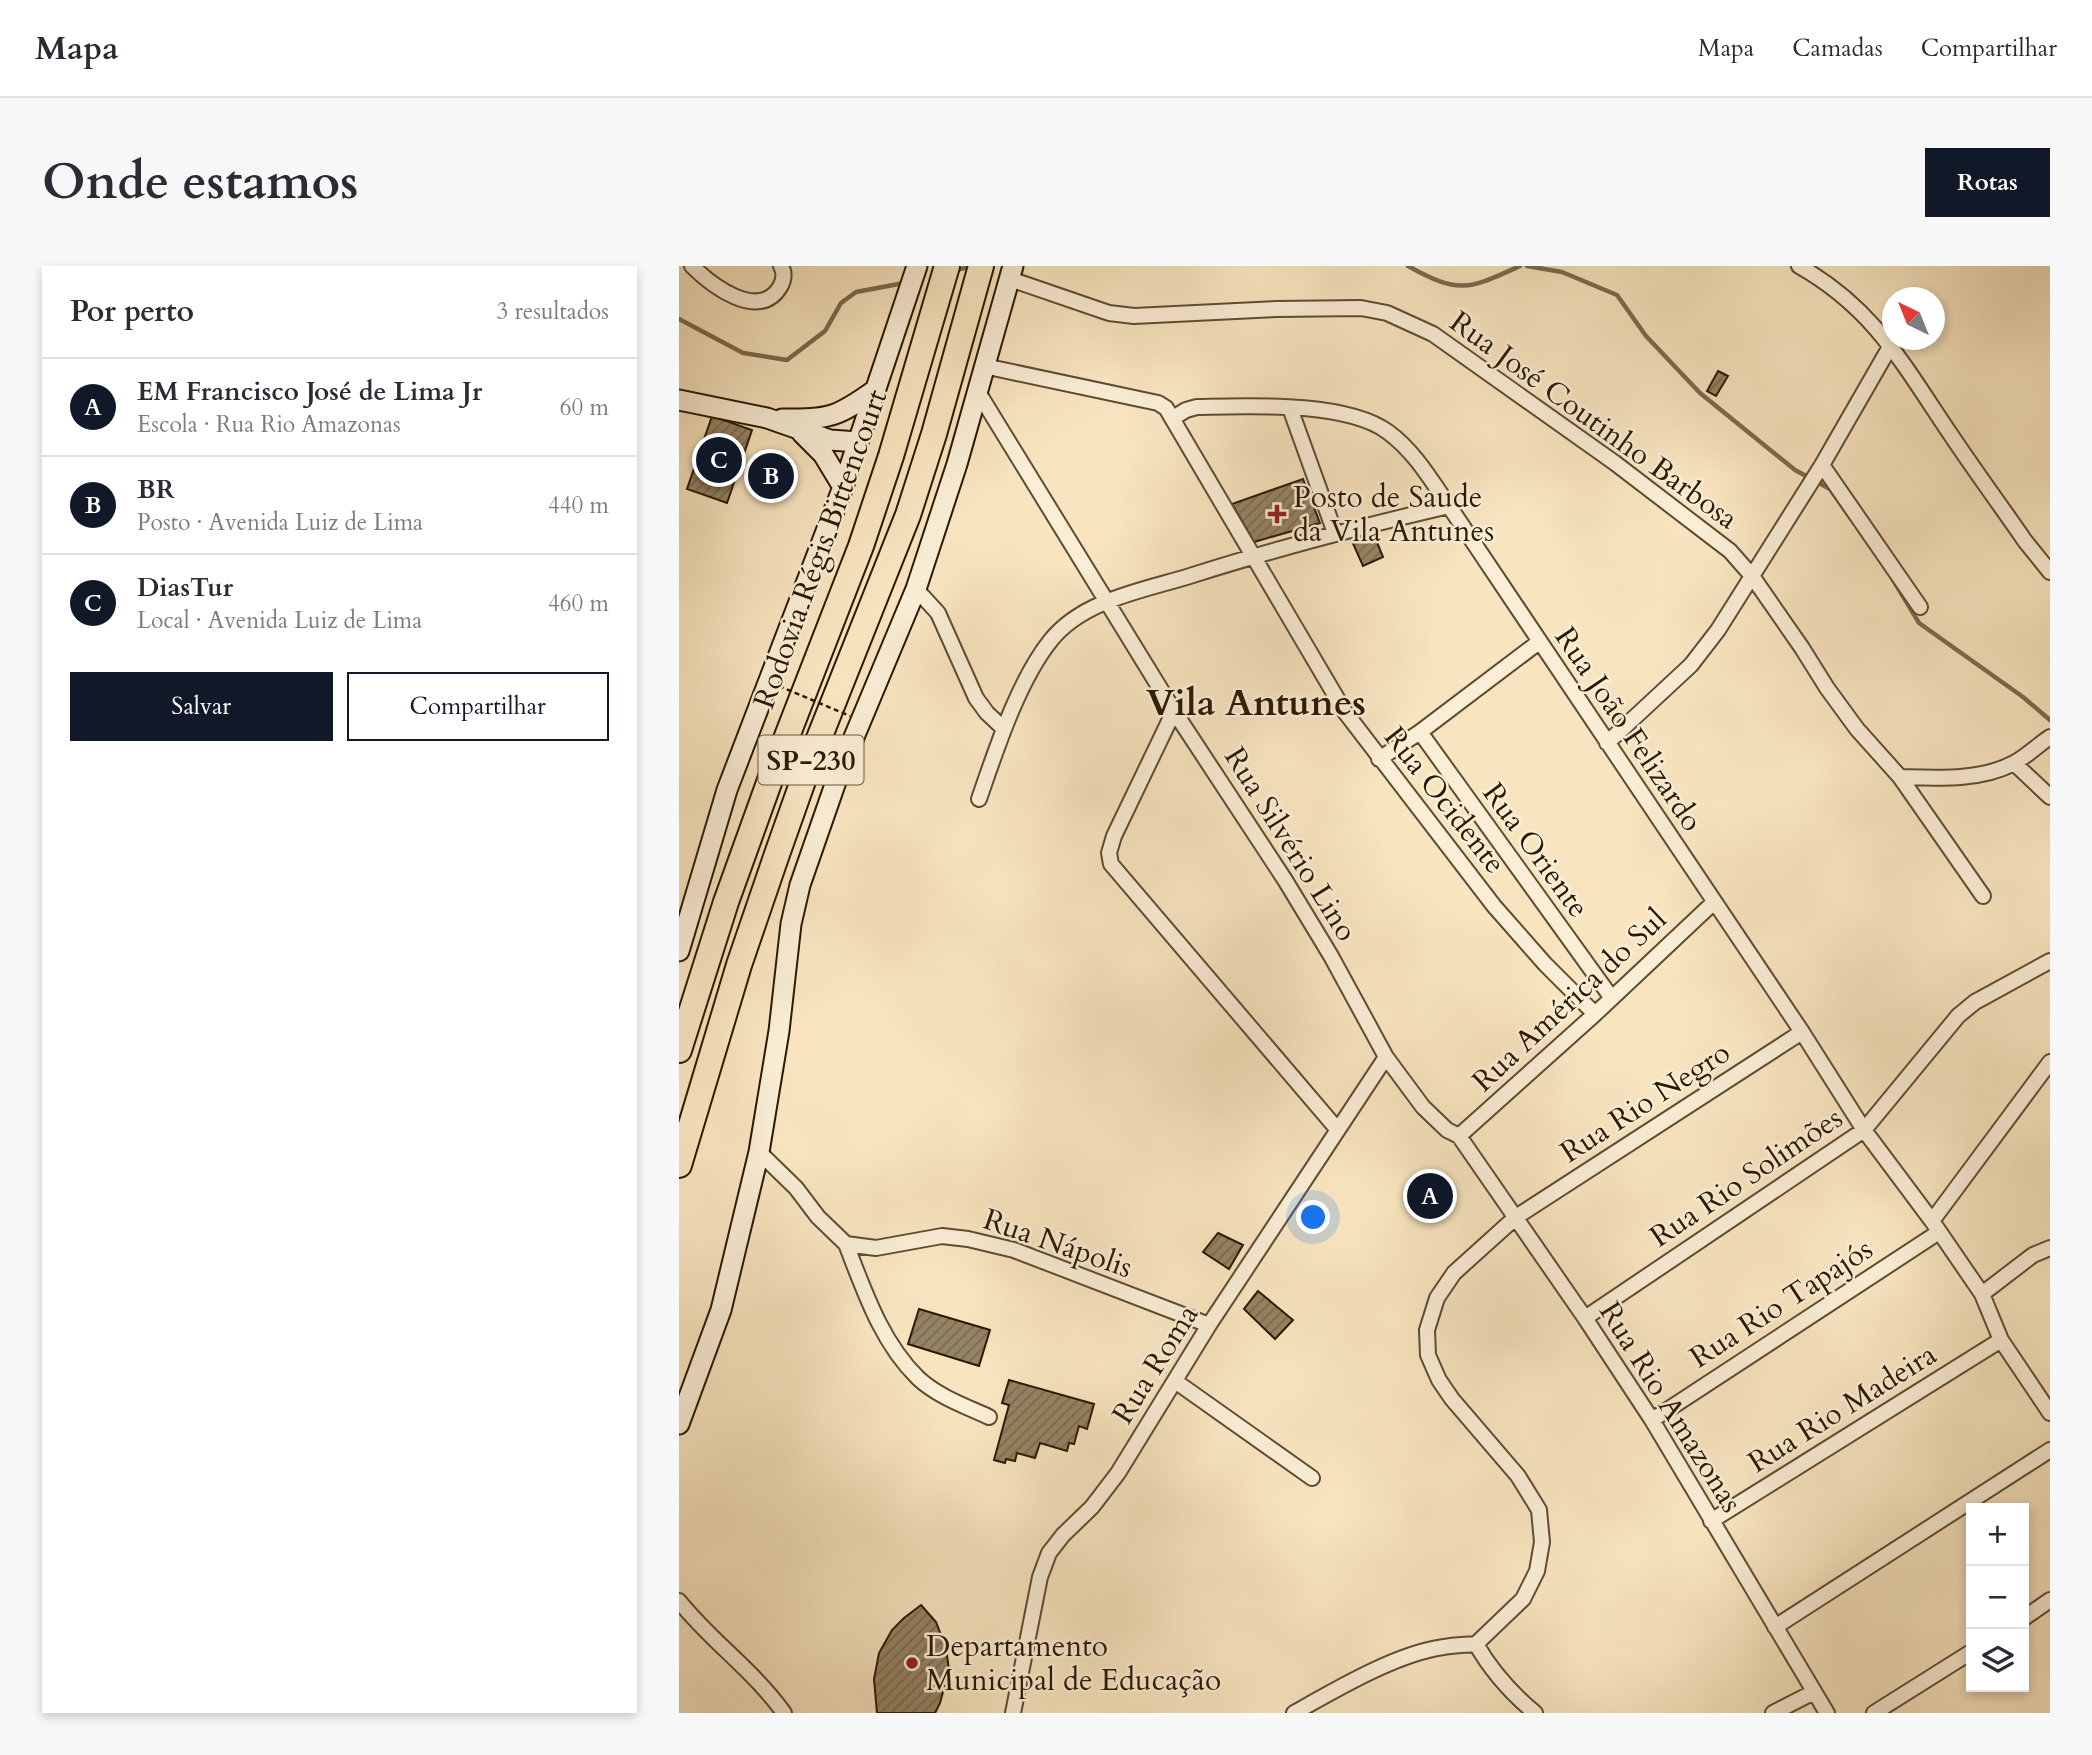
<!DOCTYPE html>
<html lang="pt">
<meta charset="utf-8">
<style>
:root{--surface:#fff;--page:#f7f7f7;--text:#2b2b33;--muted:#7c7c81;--line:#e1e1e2;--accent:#111827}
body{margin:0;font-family:Cardo,serif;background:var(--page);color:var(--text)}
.controls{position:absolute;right:21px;bottom:21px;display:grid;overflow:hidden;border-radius:0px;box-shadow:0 4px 10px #0003}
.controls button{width:63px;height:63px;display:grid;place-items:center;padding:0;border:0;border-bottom:2px solid var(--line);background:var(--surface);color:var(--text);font:35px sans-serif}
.compass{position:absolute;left:1203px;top:21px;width:63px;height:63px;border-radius:50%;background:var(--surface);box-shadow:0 4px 10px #0003;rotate:317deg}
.you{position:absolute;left:635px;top:952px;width:24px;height:24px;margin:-18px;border:5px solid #fff;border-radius:50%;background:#1a73e8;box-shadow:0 0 0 10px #1a73e833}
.badge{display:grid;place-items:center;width:46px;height:46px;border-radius:50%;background:var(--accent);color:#fff;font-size:23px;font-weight:700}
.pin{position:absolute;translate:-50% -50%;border:4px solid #fff;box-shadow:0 2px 7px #0006}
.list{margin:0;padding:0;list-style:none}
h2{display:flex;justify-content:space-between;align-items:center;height:91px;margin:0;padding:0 28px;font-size:30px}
h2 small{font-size:23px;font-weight:400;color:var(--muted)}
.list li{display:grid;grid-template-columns:46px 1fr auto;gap:21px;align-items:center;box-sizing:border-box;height:98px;padding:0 28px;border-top:2px solid var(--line)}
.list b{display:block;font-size:26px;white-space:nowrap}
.list p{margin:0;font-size:23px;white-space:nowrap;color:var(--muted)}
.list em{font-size:23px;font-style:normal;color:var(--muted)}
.actions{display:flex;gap:14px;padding:21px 28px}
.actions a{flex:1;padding:16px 0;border:2px solid var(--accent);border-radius:0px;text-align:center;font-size:24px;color:var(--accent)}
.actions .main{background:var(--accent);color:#fff}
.icon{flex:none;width:38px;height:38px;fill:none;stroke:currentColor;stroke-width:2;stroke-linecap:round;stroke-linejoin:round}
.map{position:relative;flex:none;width:1371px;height:1447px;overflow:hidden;border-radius:0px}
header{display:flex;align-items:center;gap:42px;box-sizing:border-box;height:98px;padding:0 35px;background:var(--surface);border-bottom:2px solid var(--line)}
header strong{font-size:33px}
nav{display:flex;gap:38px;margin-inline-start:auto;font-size:24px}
.intro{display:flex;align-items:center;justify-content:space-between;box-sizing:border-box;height:168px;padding:0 42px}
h1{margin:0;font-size:49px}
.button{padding:18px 32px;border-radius:0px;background:var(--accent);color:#fff;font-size:24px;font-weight:700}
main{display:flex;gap:42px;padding:0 42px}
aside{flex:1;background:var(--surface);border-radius:0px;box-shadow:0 4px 10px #0003}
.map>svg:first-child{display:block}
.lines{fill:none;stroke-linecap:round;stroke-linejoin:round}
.stream{stroke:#7c6a4d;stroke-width:4.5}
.building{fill:url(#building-hatch);stroke:#2a1901;stroke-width:2}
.street-casing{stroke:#5e4c31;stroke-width:18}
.secondary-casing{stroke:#2a1901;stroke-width:23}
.highway-casing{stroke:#2a1901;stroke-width:28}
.street{stroke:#faeed6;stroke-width:14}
.secondary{stroke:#faeed6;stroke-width:19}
.highway{stroke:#f8e5c0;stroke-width:24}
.path-bridge{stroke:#2a1901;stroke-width:2.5;stroke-dasharray:5 3.5;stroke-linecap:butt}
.poi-dot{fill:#8f2418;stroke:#faeed6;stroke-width:2.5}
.labels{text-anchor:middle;stroke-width:5;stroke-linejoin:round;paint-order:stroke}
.shield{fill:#faeed6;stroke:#685941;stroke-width:2}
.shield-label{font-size:28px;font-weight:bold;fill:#2a1901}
.street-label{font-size:30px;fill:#2a1901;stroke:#faeed6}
.poi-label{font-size:30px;fill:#2a1901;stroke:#faeed6;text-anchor:start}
.district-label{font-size:37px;font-weight:bold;fill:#2a1901;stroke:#faeed6}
</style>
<header>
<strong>Mapa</strong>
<nav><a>Mapa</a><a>Camadas</a><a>Compartilhar</a></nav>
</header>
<div class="intro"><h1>Onde estamos</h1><a class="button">Rotas</a></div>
<main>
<aside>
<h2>Por perto<small>3 resultados</small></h2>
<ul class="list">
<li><span class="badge">A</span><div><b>EM Francisco José de Lima Jr</b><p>Escola · Rua Rio Amazonas</p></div><em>60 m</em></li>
<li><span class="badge">B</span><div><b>BR</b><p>Posto · Avenida Luiz de Lima</p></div><em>440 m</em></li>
<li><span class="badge">C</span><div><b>DiasTur</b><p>Local · Avenida Luiz de Lima</p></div><em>460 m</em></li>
</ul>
<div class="actions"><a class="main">Salvar</a><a>Compartilhar</a></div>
</aside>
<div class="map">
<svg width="1371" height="1447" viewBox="0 0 1371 1447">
<defs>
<pattern id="building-hatch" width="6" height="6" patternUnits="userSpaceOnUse" patternTransform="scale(1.75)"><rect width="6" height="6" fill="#958364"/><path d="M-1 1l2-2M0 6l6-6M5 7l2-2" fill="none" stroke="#7a6a50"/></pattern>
</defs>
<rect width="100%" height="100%" fill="#f8e5c0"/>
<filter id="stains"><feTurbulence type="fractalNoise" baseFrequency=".00286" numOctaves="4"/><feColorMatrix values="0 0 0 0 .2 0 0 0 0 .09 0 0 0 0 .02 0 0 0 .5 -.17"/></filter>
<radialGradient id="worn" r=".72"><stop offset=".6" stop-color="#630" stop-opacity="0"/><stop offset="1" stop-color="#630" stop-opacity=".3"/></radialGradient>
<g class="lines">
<path class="stream" d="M729,0C781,29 790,23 841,0
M848,0L883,6L938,29L967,70L1021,127L1116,204L1151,223L1176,258
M274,5L293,0
M0,53L64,87L108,94L146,65L162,37L177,26L225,17
M1213,312L1240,357L1344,431L1371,454"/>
</g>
<path class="building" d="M1039,105L1049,110L1037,130L1028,125Z
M33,150L73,164L48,237L8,223Z
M624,213L641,257L575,276L553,238Z
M693,264L704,291L684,300L672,273Z
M539,967L564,979L550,1003L524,986Z
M579,1025L614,1054L596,1073L565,1043Z
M240,1043L311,1064L300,1100L229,1078Z
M330,1114L415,1138L408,1163L400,1160L395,1178L390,1177L388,1185L361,1177L356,1192L338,1187L336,1195L327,1193L326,1197L315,1194L330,1139L323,1137Z
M242,1339L257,1356L267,1382L270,1404L261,1437L256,1447H198L195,1413L200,1387L213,1364L225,1352Z"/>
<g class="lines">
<g class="street-casing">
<path id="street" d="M13,0C32,19 80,56 101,21C105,14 106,7 102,0
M1120,0C1196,43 1225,100 1272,169C1296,205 1322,240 1346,275L1371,306
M331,13L430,47L455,50L598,43L682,42L708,47L754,68L936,197L1051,285L1073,310L1123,382L1148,422L1178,463L1221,511L1304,630
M305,100L479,137L487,142L666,446L815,640L866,698L916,748
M299,126L495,445L606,614L652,690L707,791L744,841L768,864L780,870L906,1052L973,1154L1148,1447
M611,142L656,267
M494,152L507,144L518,141C569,140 667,135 709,166C735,185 752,214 770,240L1123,766L1185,864L1253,955L1303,1028L1322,1074L1371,1147
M1143,199L1241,341
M237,323L259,347L297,432L308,447L325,463
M495,445L435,570L430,587L432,598L658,863
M741,466L932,731
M928,477L1012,399L1039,364L1143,199L1212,79
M700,493L741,466L860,376
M1335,497L1371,531
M1221,511C1258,512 1301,515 1335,497C1348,490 1359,479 1371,471
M300,533C317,484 339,415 372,374C405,333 467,324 514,309C599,282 684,260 770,240
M780,870L916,748L1034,637
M80,886L117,922L139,951L167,978L197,982L263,970L289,973L335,984L530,1059
M1253,955L1371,796
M167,978C185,1024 202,1076 239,1112C258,1130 286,1140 310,1151
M1303,1028L1354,989L1371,982
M906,1052L1185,864L1279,750L1296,736L1371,695
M496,1115L633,1212
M973,1154L1260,966
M1032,1255L1322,1074
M0,1335C32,1375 75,1405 105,1447
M1345,1352L1371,1334
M1096,1361L1371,1184
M797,1378C813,1406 832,1427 856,1447
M334,1447L361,1311L370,1287L384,1269L413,1241L439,1207L530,1059L707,791
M615,1447C656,1424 718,1387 765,1381C775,1379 787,1379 797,1378L844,1333L858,1305L863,1276L860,1244L839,1210L773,1133L760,1114L749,1089L748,1064L758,1032L775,1007L837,951L1123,766
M1094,1447L1135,1426
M1195,1447L1292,1386"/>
</g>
<g class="secondary-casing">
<path id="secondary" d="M0,134L88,152L151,174L179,176
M103,153C151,153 157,152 196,124
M123,167L144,188L164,221
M0,685L48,524L164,221L238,0
M0,1158L42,1044L80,886L100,765L112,658L121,619L160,507L237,323L278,198L334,0"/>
</g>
<g class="highway-casing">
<path id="highway" d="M0,784L47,636L91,514L182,280L212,190L268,0
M0,899L60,699L97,591L131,495L229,249L255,168L302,0"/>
</g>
<use href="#street" class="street"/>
<use href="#secondary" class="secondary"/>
<use href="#highway" class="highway"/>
<path class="path-bridge" d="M100,420L171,450"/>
</g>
<g class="poi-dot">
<path d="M594.5 237.5h7v7h7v7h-7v7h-7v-7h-7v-7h7z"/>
<circle cx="233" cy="1397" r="7"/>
</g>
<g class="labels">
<rect class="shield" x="79.5" y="469.5" width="105" height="49" rx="5"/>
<g class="shield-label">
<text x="132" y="504">SP-230</text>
</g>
<g class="street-label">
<text transform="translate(915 154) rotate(36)" y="10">Rua José Coutinho Barbosa</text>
<text transform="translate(141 283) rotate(-70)" y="10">Rodovia Régis Bittencourt</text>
<text transform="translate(950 463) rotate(56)" y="10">Rua João Felizardo</text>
<text transform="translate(766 534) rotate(52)" y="10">Rua Ocidente</text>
<text transform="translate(612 578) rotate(58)" y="10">Rua Silvério Lino</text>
<text transform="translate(857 584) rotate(54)" y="10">Rua Oriente</text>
<text transform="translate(890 734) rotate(-43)" y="10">Rua América do Sul</text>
<text transform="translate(966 836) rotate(-33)" y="10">Rua Rio Negro</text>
<text transform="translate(1067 911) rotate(-34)" y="10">Rua Rio Solimões</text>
<text transform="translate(379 977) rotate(19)" y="10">Rua Nápolis</text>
<text transform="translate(1102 1037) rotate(-33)" y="10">Rua Rio Tapajós</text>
<text transform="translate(476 1098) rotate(-58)" y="10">Rua Roma</text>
<text transform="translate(992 1141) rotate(58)" y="10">Rua Rio Amazonas</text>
<text transform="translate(1163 1142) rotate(-32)" y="10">Rua Rio Madeira</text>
</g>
<g class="poi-label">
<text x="614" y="241">Posto de Saude<tspan x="614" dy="34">da Vila Antunes</tspan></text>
<text x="247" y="1390">Departamento<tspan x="247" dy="34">Municipal de Educação</tspan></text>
</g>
<g class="district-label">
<text x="577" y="449">Vila Antunes</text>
</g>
</g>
<rect width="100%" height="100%" filter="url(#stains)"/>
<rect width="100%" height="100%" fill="url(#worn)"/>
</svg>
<div class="controls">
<button>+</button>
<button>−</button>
<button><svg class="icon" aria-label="layers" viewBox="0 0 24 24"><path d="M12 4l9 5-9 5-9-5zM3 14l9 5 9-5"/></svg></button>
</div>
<svg class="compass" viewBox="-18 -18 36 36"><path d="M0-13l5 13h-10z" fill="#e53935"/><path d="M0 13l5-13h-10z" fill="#7c7c81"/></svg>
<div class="you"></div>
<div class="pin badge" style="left:751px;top:930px">A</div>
<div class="pin badge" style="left:92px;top:210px">B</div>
<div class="pin badge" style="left:40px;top:194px">C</div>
</div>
</main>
